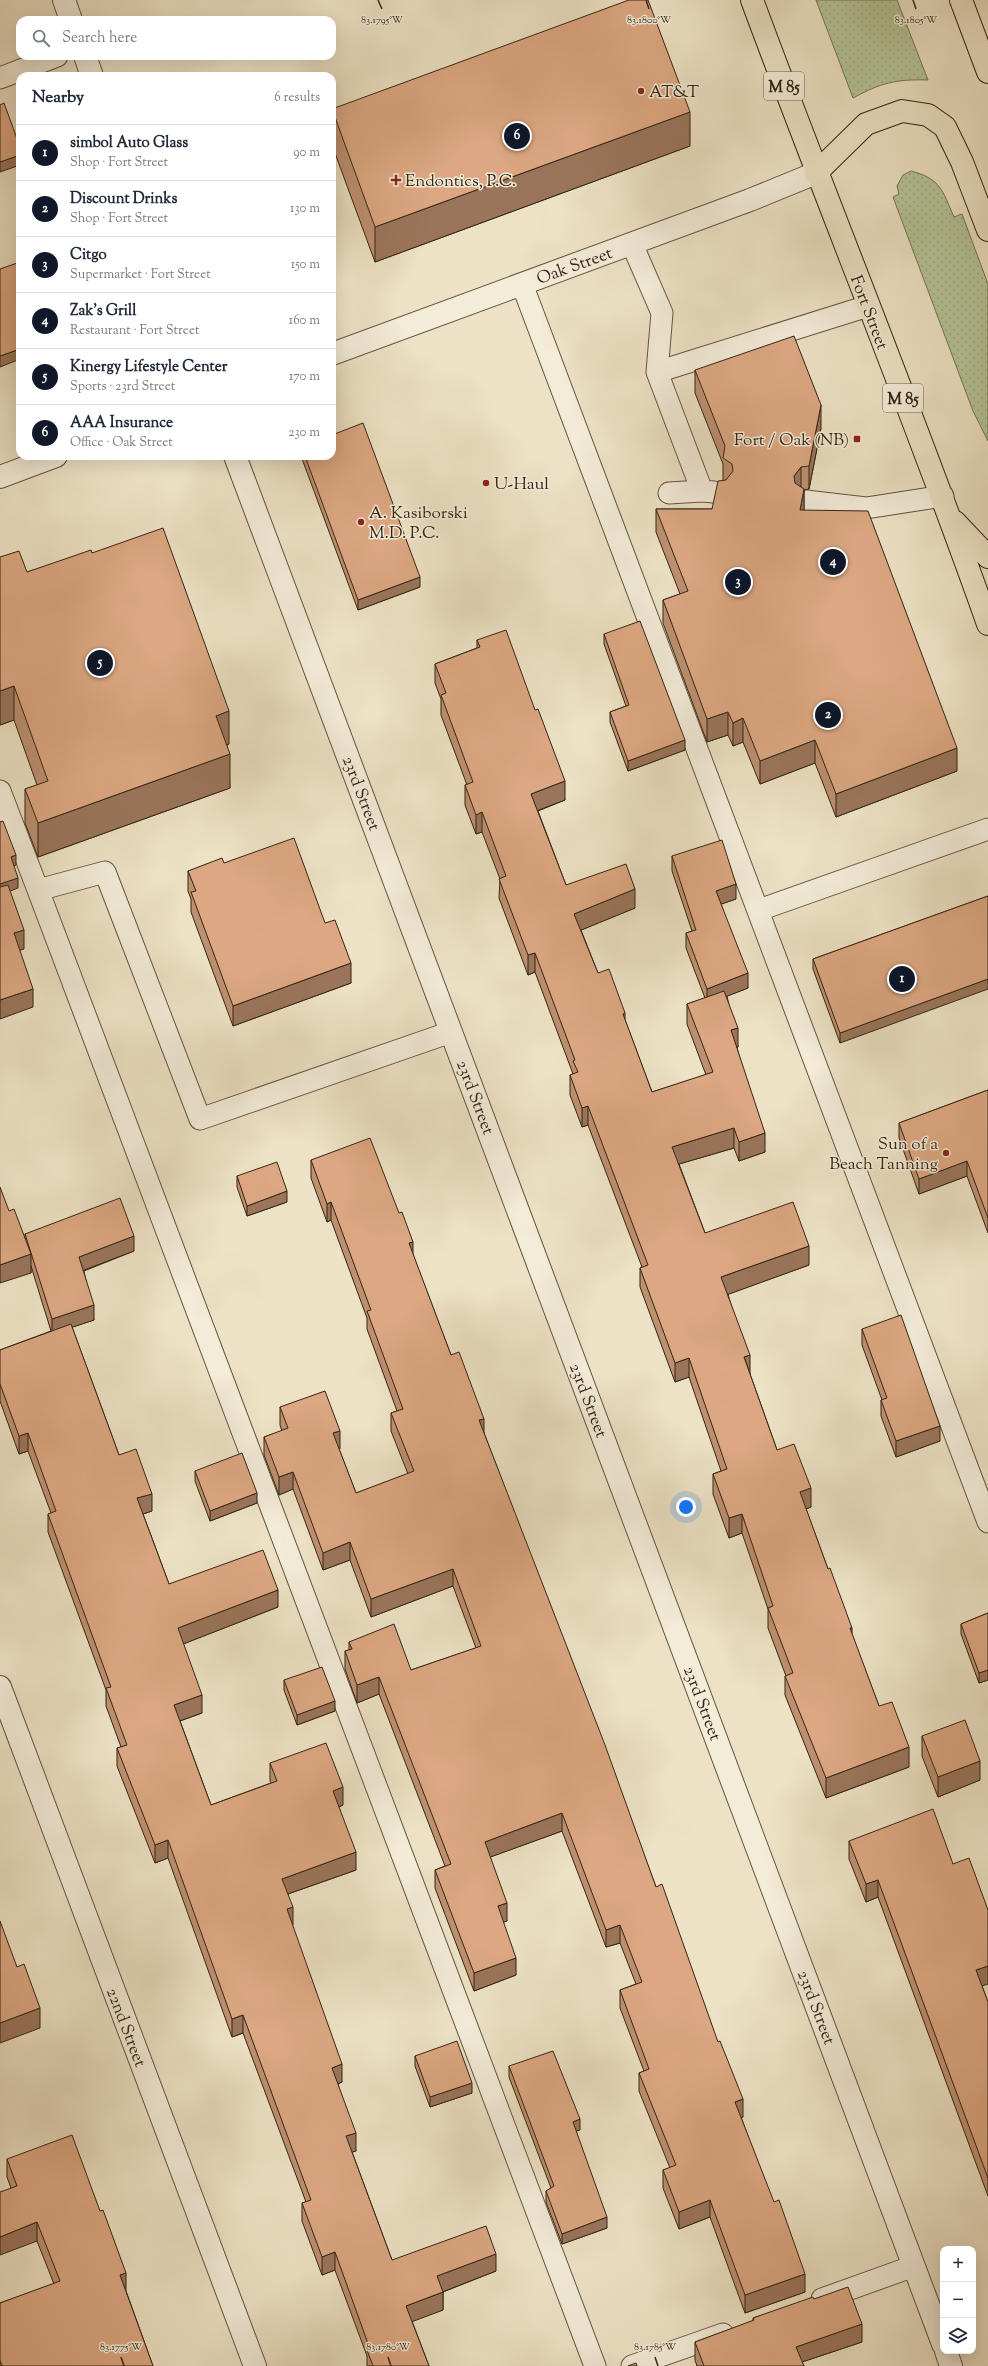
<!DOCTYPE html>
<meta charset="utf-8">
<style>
:root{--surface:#fff;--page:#f6f6f7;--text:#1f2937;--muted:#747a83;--line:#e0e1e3;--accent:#111827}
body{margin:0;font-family:"Sorts Mill Goudy",serif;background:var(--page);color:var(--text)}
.controls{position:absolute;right:12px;bottom:12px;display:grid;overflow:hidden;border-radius:8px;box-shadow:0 4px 16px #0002}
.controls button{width:36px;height:36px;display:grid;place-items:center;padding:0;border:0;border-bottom:1px solid var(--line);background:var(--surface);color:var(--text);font:20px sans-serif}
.you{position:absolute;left:686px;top:1507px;width:14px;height:14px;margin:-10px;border:3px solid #fff;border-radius:50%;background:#1a73e8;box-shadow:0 0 0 6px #1a73e833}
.badge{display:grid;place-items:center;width:26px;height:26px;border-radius:50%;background:var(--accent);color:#fff;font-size:13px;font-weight:700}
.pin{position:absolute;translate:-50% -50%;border:2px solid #fff;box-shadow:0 1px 4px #0006}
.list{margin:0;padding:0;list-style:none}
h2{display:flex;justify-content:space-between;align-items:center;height:52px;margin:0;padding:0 16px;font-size:17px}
h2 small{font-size:13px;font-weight:400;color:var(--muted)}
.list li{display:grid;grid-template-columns:26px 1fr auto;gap:12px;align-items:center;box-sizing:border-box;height:56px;padding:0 16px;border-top:1px solid var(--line)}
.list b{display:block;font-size:15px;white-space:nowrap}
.list p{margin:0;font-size:13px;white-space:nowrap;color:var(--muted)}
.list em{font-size:13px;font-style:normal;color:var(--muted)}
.icon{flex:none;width:22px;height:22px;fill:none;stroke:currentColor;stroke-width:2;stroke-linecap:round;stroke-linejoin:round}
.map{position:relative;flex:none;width:988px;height:2366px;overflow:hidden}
.search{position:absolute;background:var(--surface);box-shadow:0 4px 16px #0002;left:16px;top:16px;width:320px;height:44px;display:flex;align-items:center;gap:10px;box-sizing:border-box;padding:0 14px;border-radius:12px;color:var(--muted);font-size:15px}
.panel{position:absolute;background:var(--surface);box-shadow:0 4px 16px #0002;left:16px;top:72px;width:320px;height:388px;border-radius:12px}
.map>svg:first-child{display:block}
.grass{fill:url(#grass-dots);stroke:#747455}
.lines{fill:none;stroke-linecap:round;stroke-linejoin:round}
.service-casing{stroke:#625440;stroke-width:23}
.minor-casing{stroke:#625440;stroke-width:24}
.tertiary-casing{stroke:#625440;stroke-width:24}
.primary-casing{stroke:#332513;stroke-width:24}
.service{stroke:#f3ecd9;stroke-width:21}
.minor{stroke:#f3ecd9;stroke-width:22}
.tertiary{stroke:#f3ecd9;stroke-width:22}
.primary{stroke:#ede2c5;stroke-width:22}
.wall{fill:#bd9070;stroke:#332513}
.shaded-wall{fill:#9a755b;stroke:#332513}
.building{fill:#dca782;stroke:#332513}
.ticks{fill:none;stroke:#332513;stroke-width:1.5}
.poi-dot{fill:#8f2418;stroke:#f3ecd9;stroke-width:1.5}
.labels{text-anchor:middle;stroke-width:3;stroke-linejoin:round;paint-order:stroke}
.shield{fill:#f3ecd9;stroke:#6d614e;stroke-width:1}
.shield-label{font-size:16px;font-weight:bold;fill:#332513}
.poi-label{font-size:17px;fill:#332513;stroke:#f3ecd9;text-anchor:start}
.street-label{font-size:17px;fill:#332513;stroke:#f3ecd9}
.ticks-label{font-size:10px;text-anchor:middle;fill:#332513;stroke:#f3ecd9;stroke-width:3;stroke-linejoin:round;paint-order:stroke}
</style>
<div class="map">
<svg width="988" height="2366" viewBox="0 0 988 2366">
<defs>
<pattern id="grass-dots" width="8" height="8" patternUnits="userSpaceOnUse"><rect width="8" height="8" fill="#b5c497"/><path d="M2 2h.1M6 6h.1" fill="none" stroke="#9ca881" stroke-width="1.8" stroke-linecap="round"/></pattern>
</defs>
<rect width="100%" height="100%" fill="#ede2c5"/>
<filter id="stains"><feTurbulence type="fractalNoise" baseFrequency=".005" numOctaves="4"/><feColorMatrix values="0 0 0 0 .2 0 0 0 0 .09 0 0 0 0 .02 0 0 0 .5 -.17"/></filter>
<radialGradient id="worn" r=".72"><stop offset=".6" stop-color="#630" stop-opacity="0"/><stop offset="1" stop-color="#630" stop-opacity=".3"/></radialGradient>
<path class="grass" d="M816,0H897L928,80C895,79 881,83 853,98Z
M911,171C941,179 942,190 954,217L962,214L988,284V441L973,411L893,197L899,194L897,186L903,175Z"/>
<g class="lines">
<g class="service-casing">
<path id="service" d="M0,78L57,56
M632,244L662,313L657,372L702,491
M522,284L988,1522
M657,372L868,306
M669,493L702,491L714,492
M806,501L866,508L943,496
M0,791L38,890L105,872L200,1119L451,1032
M38,890L595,2366
M759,910L988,829
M822,2299L914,2266
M632,2366L723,2334"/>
</g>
<g class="minor-casing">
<path id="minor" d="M64,0L71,20
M85,56L92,76
M235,456L943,2344
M0,1687L255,2366
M946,2351L951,2366"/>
</g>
<g class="tertiary-casing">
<path id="tertiary" d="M332,354L750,200L816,173
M0,477L56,456"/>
</g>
<g class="primary-casing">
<path id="primary" d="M752,0C829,208 914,414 988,624
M961,0L988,72
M816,173L866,124L902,111L928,115L945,127L962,162L988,230
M955,522L988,557"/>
</g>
<use href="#service" class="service"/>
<use href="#minor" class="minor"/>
<use href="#tertiary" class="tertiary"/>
<use href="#primary" class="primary"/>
</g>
<path class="wall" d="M332,109L690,146L375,262L332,145Z
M695,370L821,428L809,489L804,490V510L957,771L836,817L815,763L760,784L743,742L733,746L728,735L707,742L663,623V600L680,594L656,532V509H712L723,481V464L695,393Z
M301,456H332L420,587L358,610Z
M92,553L229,744L227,745L230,788L38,857L25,823V789L37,785L14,720L0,725L27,572Z
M604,634L685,750L628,771L610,722V712L626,706L604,644Z
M477,640L565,800L538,811L566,885L635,908L581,930L598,973L625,1020L652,1092L706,1075L687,1024V1004L705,998L686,948V933L692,931L672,871V856L736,899L721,904L748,988L727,996L738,1047L737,1048L765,1152L739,1161L734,1148L679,1164L705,1233L809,1265L728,1294L750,1374L777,1450L811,1507L806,1509L828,1569L852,1635L879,1706L909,1767L826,1798L785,1695V1676H786L768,1628V1609L742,1533L729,1538L713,1494V1474L721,1471L689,1377L675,1382L640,1287V1268L642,1267L588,1125L582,1127L570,1095V1075L573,1074L535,972L528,975L499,898L500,879L482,832L476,834L465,805V785H467L441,715V699L435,683V664L477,648Z
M224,863L325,923L351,983L233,1026L191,912V899L188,891V871Z
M988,896L840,1043L813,969V959Z
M988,1090V1233L967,1176L919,1194L899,1138V1123Z
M311,1160L413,1255L451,1355L484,1433L656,1887L743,2117H741L805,2292L745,2313L710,2217L679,2229L663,2188V2170L670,2168L639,2091V2073L644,2071L620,2008V1990L636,1984L620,1943L606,1947L562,1831L490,1857L507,1921L503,1922L516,1975L474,1991L435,1888V1870L445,1866L379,1694L357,1703L345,1669V1651L349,1650V1642L411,1670L476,1648L453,1586L371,1617L350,1560L323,1570L293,1489L279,1495L264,1455V1437L282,1431L280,1425V1407L340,1449H339L356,1493L408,1474L391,1431V1413L397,1411L367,1329V1318L331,1220L327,1222L311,1178Z
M237,1176L287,1202L247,1216L237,1187Z
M9,1211L25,1239V1234L134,1251L84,1271L94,1320L72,1327L119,1455L152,1511L143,1514L169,1584L278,1607L183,1644L202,1713L180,1721L211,1805L271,1783L270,1781V1763L343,1805L339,1807L356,1870L288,1894L292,1925L342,2082L338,2084L356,2151L352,2152L392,2260L496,2271L443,2292V2310L412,2321L429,2366H367V2356L335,2270L322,2275L302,2221V2203L306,2202L243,2033L232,2037L168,1858L155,1863L117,1766V1748L121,1747L106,1706V1690L48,1532V1514L51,1513L28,1451L19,1454L0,1401V1350L51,1331L31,1266V1273Z
M862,1329L940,1441L896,1457L881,1416V1400H882L862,1345Z
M195,1471L257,1503L210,1521L195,1481Z
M988,1613V1680L979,1683L961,1634V1624Z
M284,1680L335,1711L297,1725L284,1690Z
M922,1736L980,1780L938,1797L922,1756Z
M849,1841L982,1986L988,2002V2196L878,1897L866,1902L849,1859Z
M415,2056L472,2093L430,2107L415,2066Z
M509,2066L580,2130L576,2131L607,2228L562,2244L546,2202V2191L551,2188L509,2077Z
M7,2159L126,2291L153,2366H0V2303L54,2284L37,2241L11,2188L7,2177Z
M814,2299L862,2342L802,2362L804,2366H697L695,2360V2342L753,2321V2318Z"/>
<path class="shaded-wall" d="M690,112V146L375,262V227Z
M20,155V165L0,172V162Z
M20,349V359L0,367V356Z
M821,405V428L809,489V466Z
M801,467V490L794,499V476Z
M804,489V513L800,510Z
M420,577V587L358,610V600Z
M14,686V720L0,725V691Z
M229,711V744L216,749V716Z
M728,712V735L707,742V719Z
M743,718V742L733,746V723Z
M685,740V750L628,771V761Z
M815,740V763L760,784V761Z
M957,748V771L836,817V794Z
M230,754V788L38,857V823Z
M565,781V800L531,813V794Z
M482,812V832L476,834V815Z
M16,855V865L11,867V857Z
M18,878V888L0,895V884Z
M736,884V899L716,906V891Z
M635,889V908L574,933V914Z
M24,930V949L14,952V933Z
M535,953V972L528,975V955Z
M351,963V983L233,1026V1006Z
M748,973V988L707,1004V989Z
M988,979V989L840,1043V1033Z
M33,989V1007L0,1019V1000Z
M625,1013V1032L623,1014Z
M738,1028V1047L731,1050V1030Z
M588,1106V1125L582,1127V1108Z
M734,1128V1148L672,1166V1147Z
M765,1133V1152L739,1161V1142Z
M967,1161V1176L919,1194V1179Z
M287,1191V1202L247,1216V1206Z
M331,1202V1220L327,1222V1204Z
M134,1236V1251L79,1272V1257Z
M413,1242V1260L409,1243Z
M809,1246V1265L721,1297V1277Z
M31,1254V1273L0,1283V1265Z
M94,1305V1320L52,1334V1319Z
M750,1355V1374L744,1357Z
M689,1358V1377L675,1382V1363Z
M484,1419V1436L479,1420Z
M940,1426V1441L896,1457V1441Z
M340,1431V1449L333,1451V1433Z
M28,1433V1451L19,1454V1436Z
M293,1472V1489L279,1495V1477Z
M811,1488V1507L800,1511V1492Z
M257,1493V1503L210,1521V1511Z
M152,1494V1511L137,1516V1498Z
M742,1514V1533L729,1538V1518Z
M350,1542V1560L323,1570V1553Z
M453,1569V1586L371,1617V1599Z
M278,1590V1607L178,1646V1628Z
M850,1628H852V1647Z
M988,1670V1680L979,1683V1673Z
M379,1677V1694L357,1703V1685Z
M202,1695V1713L174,1723V1705Z
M335,1701V1711L297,1725V1715Z
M909,1747V1767L826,1798V1778Z
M980,1761V1780L938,1797V1777Z
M343,1787V1805L333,1809V1791Z
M562,1813V1831L485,1859V1842Z
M168,1840V1858L155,1863V1845Z
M356,1852V1870L282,1896V1879Z
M878,1880V1897L866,1902V1884Z
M507,1903V1921L498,1924V1906Z
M293,1907V1925L287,1927V1909Z
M620,1925V1943L606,1947V1930Z
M516,1958V1975L474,1991V1973Z
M988,1966V1984L976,1988V1970Z
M40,2008V2028L0,2043V2023Z
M243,2015V2033L232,2037V2019Z
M342,2064V2082L332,2086V2068Z
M472,2083V2093L430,2107V2097Z
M743,2099V2117L735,2120V2102Z
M580,2119V2130L573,2132V2122Z
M356,2133V2151L346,2154V2136Z
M710,2200V2217L679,2229V2212Z
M607,2217V2228L562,2244V2234Z
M37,2222V2241L0,2255V2237Z
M335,2252V2270L322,2275V2257Z
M496,2254V2271L437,2294V2276Z
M126,2273V2291L120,2293V2275Z
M805,2274V2292L745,2313V2295Z
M443,2292V2310L406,2324V2306Z
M862,2324V2342L796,2364V2347Z"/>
<path class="building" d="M629,0H648L690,112L375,227L332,109Z
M4,103L20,147V155L0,162V105Z
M20,262V349L0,356V269Z
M794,336L821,405L809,466L801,467L794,476L795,483L804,489L800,510L868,511L957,748L836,794L815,740L760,761L743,718L733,723L728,712L707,719L663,600L688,591L656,509H712L718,481L726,480L733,471L732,464L723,458L725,446L695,370Z
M363,423L420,577L358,600L305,456H332V435Z
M163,528L229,711L216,716L230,754L38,823L25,789L48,781L14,686L0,691V557L19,551L27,572L91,550L92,553Z
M640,621L685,740L628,761L610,712L629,705L604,634Z
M506,630L535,710L538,709L565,781L531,794L566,885L626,864L635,889L574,914L598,973L609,969L625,1013L623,1014L652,1092L713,1072L687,1004L724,991L738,1028L731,1030L765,1133L739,1142L734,1128L672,1147L705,1233L793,1202L809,1246L721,1277L750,1355L744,1357L777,1450L794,1444L811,1488L800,1492L828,1569L830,1568L852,1628H850L879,1706L892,1702L909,1747L826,1778L785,1676L793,1673L768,1608L773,1606L742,1514L729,1518L713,1474L727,1469L689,1358L675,1363L640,1268L648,1265L588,1106L582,1108L570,1075L578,1072L573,1061L575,1060L535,953L528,955L499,879L506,876L482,812L476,815L465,785L473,782L441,695L446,693L435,664L480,647L477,640Z
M3,821L16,855L11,857L18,878L0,884V822Z
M294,838L325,923L335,920L351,963L233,1006L191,892L196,891L188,871L222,858L224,863Z
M722,840L736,884L716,891L748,973L707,989L686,933L696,930L672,856Z
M8,885L24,930L14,933L33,989L0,1000V887Z
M988,896V979L840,1033L813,959Z
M988,1090V1218L967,1161L919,1179L899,1123Z
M370,1138L399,1213L402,1212L413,1242L409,1243L451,1355L459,1352L484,1419L479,1420L605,1745L656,1887L662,1884L718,2042L720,2041L743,2099L735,2102L774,2202L779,2200L805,2274L745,2295L710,2200L679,2212L663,2170L676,2165L639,2073L649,2069L620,1990L642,1982L620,1925L606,1930L562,1813L485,1842L507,1903L498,1906L516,1958L474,1973L435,1870L451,1864L379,1677L357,1685L345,1651L352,1649L349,1642L394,1624L411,1670L481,1646L453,1569L371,1599L350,1542L323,1553L293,1472L279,1477L264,1437L288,1428L280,1407L325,1391L340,1431L333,1433L356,1493L414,1471L391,1413L403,1409L367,1311L371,1310L331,1202L327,1204L311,1160Z
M277,1162L287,1191L247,1206L237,1176Z
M0,1187L9,1211L14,1209L31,1254L0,1265Z
M120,1198L134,1236L79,1257L94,1305L52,1319L25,1234Z
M901,1315L940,1426L896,1441L881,1400L887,1398L862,1329Z
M71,1324L119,1455L136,1449L152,1494L137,1498L169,1584L263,1550L278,1590L178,1628L202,1695L174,1705L211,1805L277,1781L270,1763L326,1743L343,1787L333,1791L356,1852L282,1879L293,1907L287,1909L342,2064L332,2068L356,2133L346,2136L392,2260L486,2226L496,2254L437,2276L443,2292L406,2306L429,2366H373L367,2350L370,2349L335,2252L322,2257L302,2203L311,2200L243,2015L232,2019L168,1840L155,1845L117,1748L127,1745L106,1688L111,1687L48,1514L56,1511L28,1433L19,1436L0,1384V1350Z
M242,1453L257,1493L210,1511L195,1471Z
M988,1613V1670L979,1673L961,1624Z
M322,1667L335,1701L297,1715L284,1680Z
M965,1720L980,1761L938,1777L922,1736Z
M933,1809L953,1864L969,1858L988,1910V1966L976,1970L988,2002V2178L878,1880L866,1884L849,1841Z
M0,1921L17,1967L24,1964L40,2008L0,2023Z
M457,2041L472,2083L430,2097L415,2056Z
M553,2051L580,2119L573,2122L607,2217L562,2234L546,2191L554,2186L509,2066Z
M72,2135L100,2211L103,2210L126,2273L120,2275L153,2366H2L0,2360V2303L60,2281L37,2222L0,2237V2192L17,2186L7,2159Z
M848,2287L862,2324L796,2347L804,2366H704L695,2342L754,2320L753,2318L813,2297L814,2299Z
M636,2363L637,2366H628Z"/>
<path class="ticks" d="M378,0L382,9M646,0L649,9M913,0L916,9M121,2357L124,2366M388,2357L391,2366M655,2357L658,2366"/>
<g class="poi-dot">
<circle cx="641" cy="91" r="4"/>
<path d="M394 174h4v4h4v4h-4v4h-4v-4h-4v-4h4z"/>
<rect x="853" y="435" width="8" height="8" rx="2"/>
<circle cx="486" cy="483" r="4"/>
<circle cx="361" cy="522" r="4"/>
<circle cx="946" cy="1153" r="4"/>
</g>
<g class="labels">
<g class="shield">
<rect x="764" y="72" width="40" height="28" rx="3"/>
<rect x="883" y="384" width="40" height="28" rx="3"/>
</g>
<g class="shield-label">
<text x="784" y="92">M 85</text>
<text x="903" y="404">M 85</text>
</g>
<g class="poi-label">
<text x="649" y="97">AT&amp;T</text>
<text x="405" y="186">Endontics, P.C.</text>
<text x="849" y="445" text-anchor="end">Fort / Oak (NB)</text>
<text x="494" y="489">U-Haul</text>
<text x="369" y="518">A. Kasiborski<tspan x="369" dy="20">M.D. P.C.</tspan></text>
<text x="938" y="1149" text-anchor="end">Sun of a<tspan x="938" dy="20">Beach Tanning</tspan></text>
</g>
<g class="street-label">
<text transform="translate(574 265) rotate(-20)" y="6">Oak Street</text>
<text transform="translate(870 312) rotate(69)" y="6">Fort Street</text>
<text transform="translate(362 793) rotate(69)" y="6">23rd Street</text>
<text transform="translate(476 1097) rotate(69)" y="6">23rd Street</text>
<text transform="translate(589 1400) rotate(69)" y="6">23rd Street</text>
<text transform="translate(703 1703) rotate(69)" y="6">23rd Street</text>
<text transform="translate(817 2007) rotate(69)" y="6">23rd Street</text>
<text transform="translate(127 2027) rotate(69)" y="6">22nd Street</text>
</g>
</g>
<g class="ticks-label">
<text x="382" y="23">83.1795°W</text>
<text x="649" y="23">83.1800°W</text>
<text x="916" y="23">83.1805°W</text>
<text x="121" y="2350">83.1775°W</text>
<text x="388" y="2350">83.1780°W</text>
<text x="655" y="2350">83.1785°W</text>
</g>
<rect width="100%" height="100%" filter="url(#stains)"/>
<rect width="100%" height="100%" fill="url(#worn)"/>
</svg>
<div class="controls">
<button>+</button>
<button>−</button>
<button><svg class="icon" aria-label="layers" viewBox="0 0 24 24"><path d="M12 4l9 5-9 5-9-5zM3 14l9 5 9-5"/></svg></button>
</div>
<div class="you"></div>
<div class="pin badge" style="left:902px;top:979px">1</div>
<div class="pin badge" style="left:828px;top:715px">2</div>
<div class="pin badge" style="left:738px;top:582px">3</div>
<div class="pin badge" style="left:833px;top:562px">4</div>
<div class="pin badge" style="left:100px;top:663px">5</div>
<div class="pin badge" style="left:517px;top:136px">6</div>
<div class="search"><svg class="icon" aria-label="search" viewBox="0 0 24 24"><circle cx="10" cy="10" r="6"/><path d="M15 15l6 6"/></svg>Search here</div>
<section class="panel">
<h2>Nearby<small>6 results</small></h2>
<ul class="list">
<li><span class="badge">1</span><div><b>simbol Auto Glass</b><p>Shop · Fort Street</p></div><em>90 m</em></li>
<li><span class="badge">2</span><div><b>Discount Drinks</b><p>Shop · Fort Street</p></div><em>130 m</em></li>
<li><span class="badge">3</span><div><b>Citgo</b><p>Supermarket · Fort Street</p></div><em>150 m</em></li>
<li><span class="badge">4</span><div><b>Zak's Grill</b><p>Restaurant · Fort Street</p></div><em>160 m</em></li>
<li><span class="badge">5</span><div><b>Kinergy Lifestyle Center</b><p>Sports · 23rd Street</p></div><em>170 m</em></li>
<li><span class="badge">6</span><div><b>AAA Insurance</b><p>Office · Oak Street</p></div><em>230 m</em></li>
</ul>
</section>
</div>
